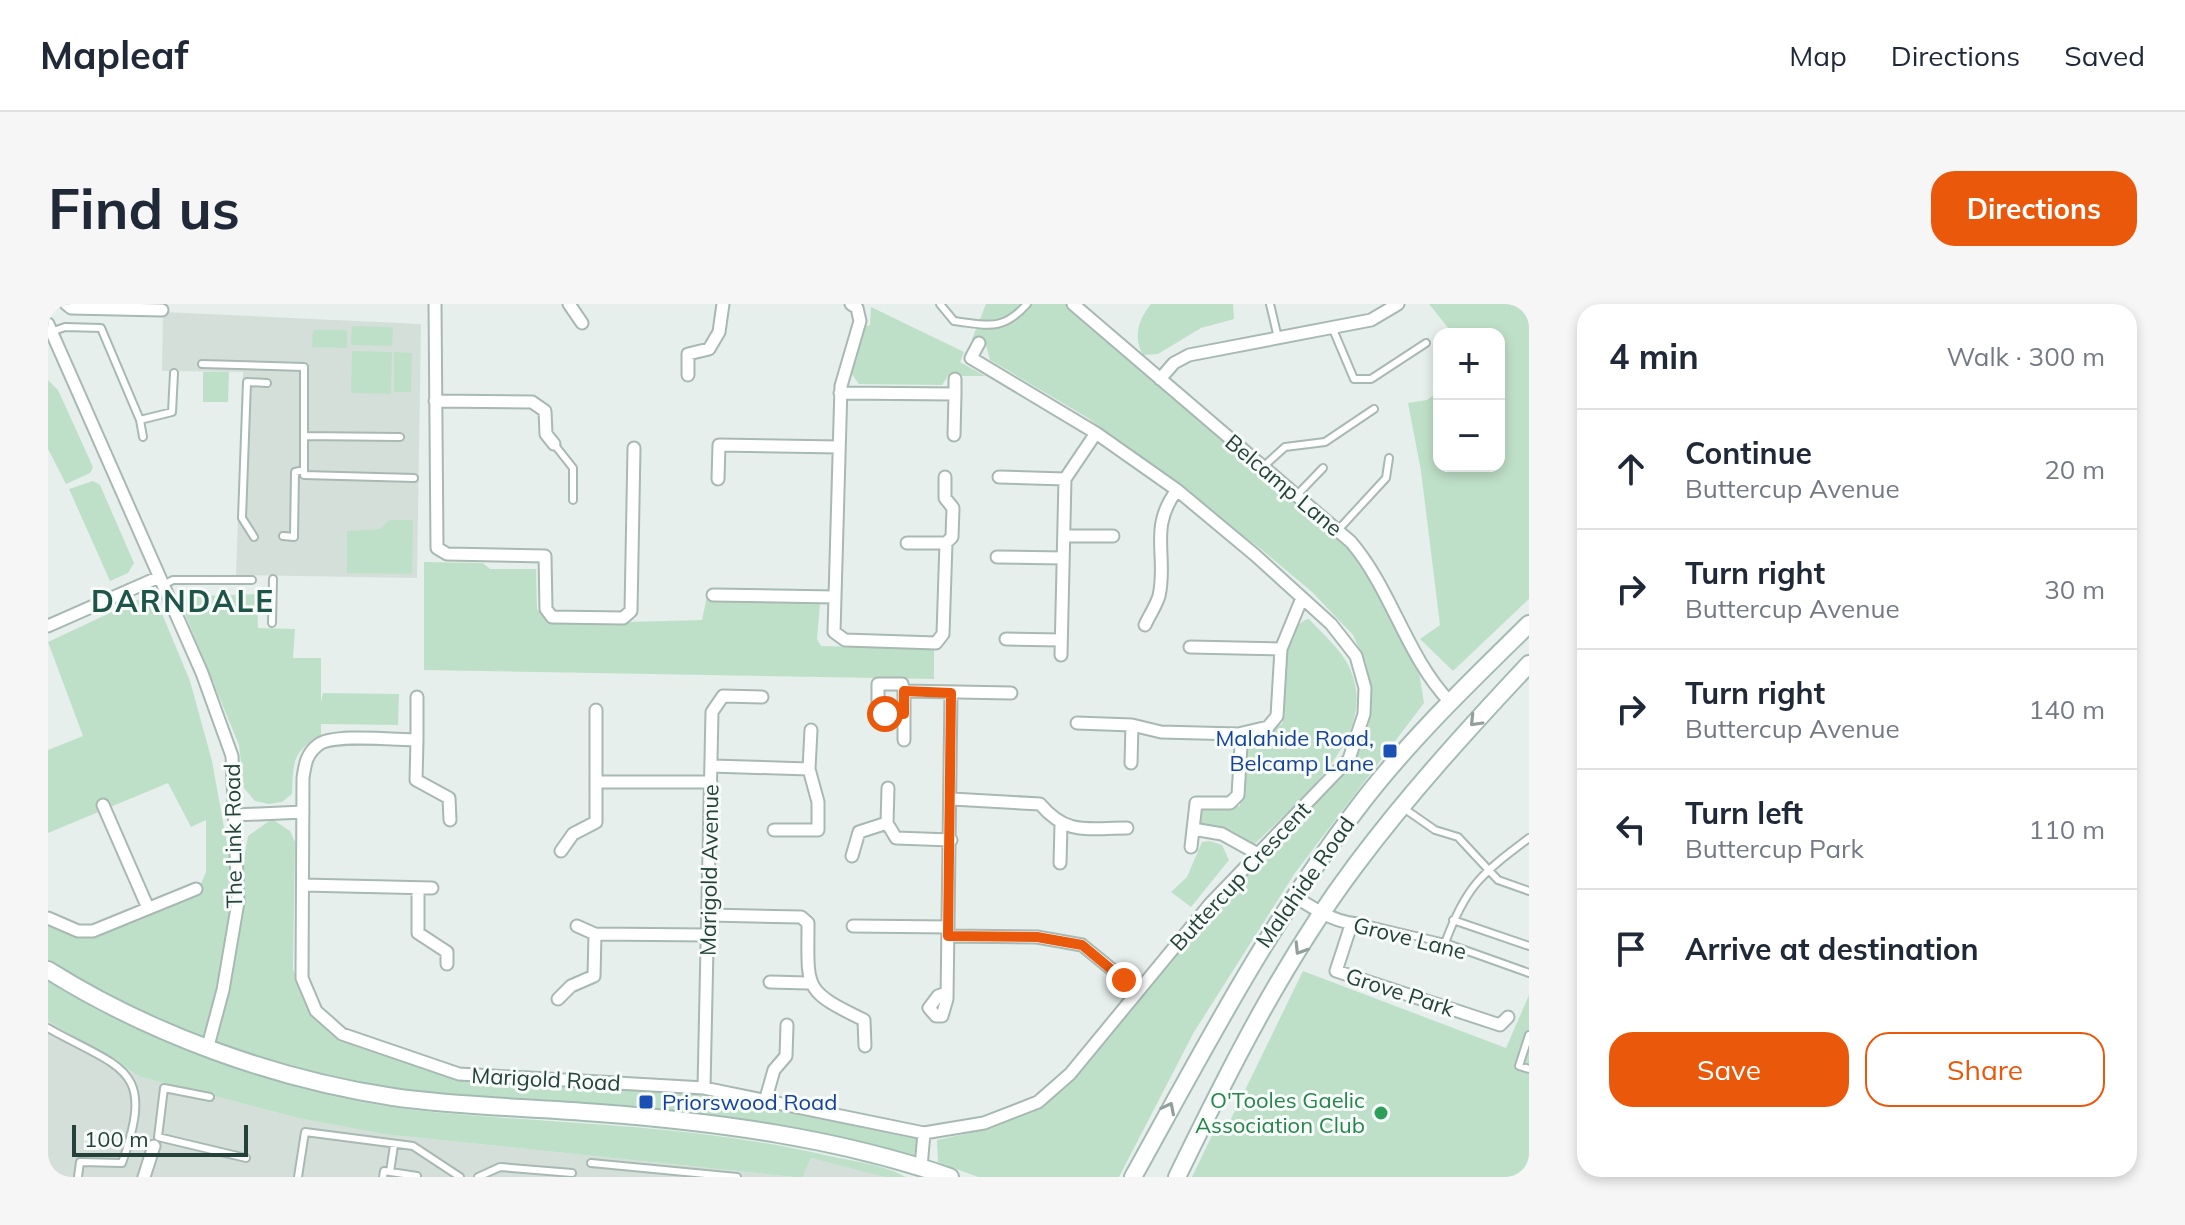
<!DOCTYPE html>
<meta charset="utf-8">
<style>
:root{--surface:#fff;--page:#f6f6f7;--text:#1f2937;--muted:#747a83;--line:#e0e1e3;--accent:#ea580c}
body{margin:0;font-family:Mulish,sans-serif;background:var(--page);color:var(--text)}
.controls{position:absolute;right:24px;top:24px;display:grid;overflow:hidden;border-radius:16px;box-shadow:0 4px 12px #0003}
.controls button{width:72px;height:72px;display:grid;place-items:center;padding:0;border:0;border-bottom:2px solid var(--line);background:var(--surface);color:var(--text);font:40px sans-serif}
.scale{position:absolute;left:24px;bottom:20px;width:176px;box-sizing:border-box;padding-left:8px;border:4px solid #24423a;border-top:0;font-size:22px;line-height:28px;white-space:nowrap;color:#24423a;-webkit-text-stroke:6px #f7fbf9;paint-order:stroke}
.stop{position:absolute;width:24px;height:24px;margin:-18px;border:6px solid #ea580c;border-radius:50%;background:#fff}
.stop.end{background:#ea580c;border-color:#fff;box-shadow:0 2px 8px #0008}
.list{margin:0;padding:0;list-style:none}
h2{display:flex;justify-content:space-between;align-items:center;height:104px;margin:0;padding:0 32px;font-size:34px}
h2 small{font-size:26px;font-weight:400;color:var(--muted)}
.list li{display:grid;grid-template-columns:52px 1fr auto;gap:24px;align-items:center;box-sizing:border-box;height:120px;padding:0 32px;border-top:2px solid var(--line)}
.list b{display:block;font-size:30px;white-space:nowrap}
.list p{margin:0;font-size:26px;white-space:nowrap;color:var(--muted)}
.list em{font-size:26px;font-style:normal;color:var(--muted)}
.actions{display:flex;gap:16px;padding:24px 32px}
.actions a{flex:1;padding:18px 0;border:2px solid var(--accent);border-radius:24px;text-align:center;font-size:28px;color:var(--accent)}
.actions .main{background:var(--accent);color:#fff}
.icon{flex:none;width:44px;height:44px;fill:none;stroke:currentColor;stroke-width:2;stroke-linecap:round;stroke-linejoin:round}
.map{position:relative;flex:none;width:1481px;height:873px;overflow:hidden;border-radius:24px}
header{display:flex;align-items:center;gap:48px;box-sizing:border-box;height:112px;padding:0 40px;background:var(--surface);border-bottom:2px solid var(--line)}
header strong{font-size:38px}
nav{display:flex;gap:44px;margin-inline-start:auto;font-size:28px}
.intro{display:flex;align-items:center;justify-content:space-between;box-sizing:border-box;height:192px;padding:0 48px}
h1{margin:0;font-size:56px}
.button{padding:20px 36px;border-radius:24px;background:var(--accent);color:#fff;font-size:28px;font-weight:700}
main{display:flex;gap:48px;padding:0 48px}
aside{flex:1;background:var(--surface);border-radius:24px;box-shadow:0 4px 12px #0003}
.map>svg:first-child{display:block}
.built{fill:#d4dfda}
.green{fill:#bfe0c8}
.lines{fill:none;stroke-linecap:round;stroke-linejoin:round}
.lane-casing{stroke:#a8b8b2;stroke-width:10}
.street-casing{stroke:#a8b8b2;stroke-width:15}
.secondary-casing{stroke:#a4bbb3;stroke-width:20}
.lane{stroke:#fff;stroke-width:6}
.street{stroke:#fff;stroke-width:11}
.secondary{stroke:#fff;stroke-width:16}
.oneway{stroke:#92a09c}
.route{stroke:#ea580c;stroke-width:10}
.transit-dot{fill:#1a4fb4;stroke:#f7fbf9;stroke-width:3}
.leisure-dot{fill:#2e9e5b;stroke:#f7fbf9;stroke-width:3}
.labels{text-anchor:middle;stroke-width:6;stroke-linejoin:round;paint-order:stroke}
.street-label{font-size:22px;fill:#24423a;stroke:#f7fbf9}
.transit-label{font-size:22px;fill:#164399;stroke:#f7fbf9;text-anchor:end}
.leisure-label{font-size:22px;fill:#27864d;stroke:#f7fbf9;text-anchor:end}
.district-label{font-size:30px;font-weight:bold;letter-spacing:2px;fill:#1f5548;stroke:#f7fbf9}
</style>
<header>
<strong>Mapleaf</strong>
<nav><a>Map</a><a>Directions</a><a>Saved</a></nav>
</header>
<div class="intro"><h1>Find us</h1><a class="button">Directions</a></div>
<main>
<div class="map">
<svg width="1481" height="873" viewBox="0 0 1481 873">
<rect width="100%" height="100%" fill="#e6efeb"/>
<path class="built" d="M115,8L373,20L369,274L188,271L195,68L114,67Z
M0,717L93,773L250,814L335,830L746,873H0Z
M763,854L822,868L837,873H755Z"/>
<path class="green" d="M938,0H1019L1310,254L1370,362L1376,399L1247,569L1146,728L1071,873H930L890,858L889,836L935,826L986,806L1033,766L1119,651L1308,449L1321,419L1323,386L1318,359L1305,331L1264,288L1214,246L1040,114L942,56L938,41L924,35Z
M1103,0H1185L1186,15L1153,24L1110,50L1095,51C1085,33 1090,16 1103,0Z
M1381,0H1481V295L1405,367L1372,335L1392,321L1373,167L1360,99L1379,96L1391,87V162H1451V30H1405Z
M823,3L916,48L912,58L937,72H900L894,81L811,80L801,66L818,22L822,21Z
M304,22L345,23L344,42L303,41Z
M265,26H299V44L264,43Z
M304,47L344,48L343,90L303,89Z
M346,48L364,49L363,88H346Z
M155,68H181L180,98H155Z
M0,76L10,86L45,163L42,169L18,180L0,145Z
M45,177L52,181L86,259L80,269L62,277L21,185Z
M341,216H365L364,270L299,269V227L332,225Z
M376,258L435,259L442,265H488L489,305L502,320L654,316L659,292L761,294L772,300L769,335L773,342L886,345V375L376,366Z
M209,290L210,324L247,325L245,354H273V398L275,389L351,390L350,421L273,420V431C243,450 246,456 244,490L234,498L221,500L207,497L196,484L191,441L130,293Z
M96,293L110,300L142,377L164,457L189,595L200,532L224,515L242,527L247,538L245,665L254,693L294,730L411,770L656,784L876,829L873,863L722,827L362,796L160,742L0,665V614L38,629L150,587L158,568V516L143,523L120,479L0,529V446L35,432L0,338Z
M1261,315C1273,328 1289,342 1298,357C1340,430 1247,498 1203,544L1151,519V503L1192,502L1196,437L1212,434L1235,419C1236,396 1233,319 1261,315Z
M1162,537L1174,541L1181,556L1143,603L1123,588L1139,573L1154,538Z
M1255,667L1458,744L1481,691V873H1144L1170,819L1179,823Z
M0,674L110,731L109,734C198,771 287,799 384,808C515,820 647,821 777,851C803,857 835,860 858,873H837L763,854L755,873H746L335,830L250,814L93,773L0,717Z"/>
<g class="lines">
<g class="lane-casing">
<path id="lane" d="M892,0L906,17C939,21 954,28 979,0
M1222,0L1230,34
M1284,23L1306,75H1323L1378,39
M3,28L17,23L53,24L92,116L95,133
M154,60L256,63V132
M92,116L124,108L126,69
M352,133L256,132V171L366,174
M506,140L525,164V196
M1216,162L1237,143L1277,138L1326,105
M1248,192L1275,164
M1290,226L1338,174L1341,154
M235,232L246,233L247,168L256,166
M206,233L194,214L199,78L219,79
M113,282L125,276H204
M224,319L225,275
M1354,503L1387,526L1410,533L1450,576L1481,587
M1405,616L1481,642
M1317,620L1397,639L1481,669
M1397,639C1418,582 1433,570 1481,534
M0,724C75,766 108,763 74,859L32,858L30,873
M1481,731L1471,762L1481,765
M162,793L116,784L110,833L198,854
M543,859L689,873
M342,868L346,841
M250,873L257,828L365,842L412,873
M335,873L336,867L369,872
M430,873L452,863L524,869"/>
</g>
<g class="street-casing">
<path id="street" d="M18,0L23,4L114,6
M387,0L389,244L399,250L497,252L498,305L504,313L575,314L583,307L586,144
M521,0L534,19
M803,0L809,4L812,17L793,82L787,293L786,328L797,336L888,339L895,330L898,239L904,233L905,204L897,194V173
M1025,0L1303,238C1344,286 1358,352 1402,398
M0,20L154,369L184,452L190,598L175,686L160,742
M640,71V50L661,45L671,28L675,0
M907,75V90
M1112,75L1126,59L1141,51L1323,16L1350,0
M792,89L907,90L906,131
M387,97L484,98L497,107L498,130L506,140
M951,173L1017,175
M670,175L671,141L791,143
M1016,232H1065
M859,239H898
M949,253L1015,254
M665,291L787,293
M1097,321C1101,312 1108,302 1111,292C1120,252 1100,224 1129,186
M0,322L109,274
M958,335L1013,336
M1142,343L1233,345
M1013,351L1017,175L1048,129
M369,393V436C348,436 284,429 270,441C258,450 257,461 255,474L254,674L268,707L294,730L411,770L656,784L876,829L936,819L990,798L1022,770L1162,600L1301,455L1316,410L1317,384L1308,352L1283,320L1207,251L1129,186L1048,129L923,54L931,39
M548,406V478H663
M856,410H837L830,403V380H854L856,387
M1029,419L1084,421L1113,428L1190,430L1220,423L1229,412L1233,345L1254,294
M369,436L368,476L401,494L402,516
M856,436V387L963,389
M1083,459L1084,421
M663,462L761,465
M904,495L992,500C1019,532 1040,524 1079,524
M55,501L100,604
M188,511L255,508
M839,519L840,484
M1145,525L1174,530L1210,550
M726,526H770V498L761,465L763,426
M1143,543L1148,499H1182L1190,491L1193,441
M513,547L525,530L548,518V478
M804,552L811,528L839,519L848,534L903,536
M1012,559L1013,521
M255,581L384,584
M370,584V629L399,648V660
M1246,592C1268,606 1290,621 1317,620
M661,611L753,613L760,619C760,685 754,686 816,716L817,742
M0,614L30,627H45L148,585
M1303,621L1288,667L1452,721L1460,713
M529,622L547,630
M805,622L900,623
M900,632L989,633L1034,641L1089,686
M722,678L760,679
M898,689L890,692L881,704L888,712H894L899,695L903,389
M510,695L523,682L546,672L547,630L660,631
M656,784L664,408L675,392L714,393
M718,794L726,766L738,752L739,721
M873,863L876,829
M96,873L106,842"/>
</g>
<g class="secondary-casing">
<path id="secondary" d="M0,666C102,730 226,775 345,793C413,803 483,803 551,809C669,818 790,834 902,873
M1085,873C1156,745 1219,623 1308,506C1359,438 1421,379 1481,320
M1129,873C1181,766 1235,658 1307,562C1360,491 1420,425 1481,360"/>
</g>
<use href="#lane" class="lane"/>
<use href="#street" class="street"/>
<use href="#secondary" class="secondary"/>
</g>
<defs><path id="oneway-chevron" d="M-2-3.5L2.5 0L-2 3.5" fill="none" stroke-width="1.6" stroke-linecap="round" stroke-linejoin="round" transform="scale(2)"/></defs>
<g class="oneway">
<use href="#oneway-chevron" transform="translate(1427 417) rotate(134)"/>
<use href="#oneway-chevron" transform="translate(1252 645) rotate(122)"/>
<use href="#oneway-chevron" transform="translate(1121 804) rotate(-63)"/>
</g>
<g class="lines">
<path class="route" d="M837,410H856V387L903,389L900,632L989,633L1034,641L1076,676"/>
</g>
<g class="transit-dot">
<rect x="1334" y="439" width="16" height="16" rx="4"/>
<rect x="590" y="790" width="16" height="16" rx="4"/>
</g>
<circle class="leisure-dot" cx="1333" cy="809" r="8"/>
<g class="labels">
<g class="street-label">
<text transform="translate(1236 181) rotate(40)" y="8">Belcamp Lane</text>
<text transform="translate(185 532) rotate(-91)" y="8">The Link Road</text>
<text transform="translate(661 566) rotate(-89)" y="8">Marigold Avenue</text>
<text transform="translate(1192 572) rotate(-47)" y="8">Buttercup Crescent</text>
<text transform="translate(1257 578) rotate(-55)" y="8">Malahide Road</text>
<text transform="translate(1362 634) rotate(14)" y="8">Grove Lane</text>
<text transform="translate(1352 688) rotate(18)" y="8">Grove Park</text>
<text transform="translate(498 775) rotate(3)" y="8">Marigold Road</text>
</g>
<g class="transit-label">
<text x="1326" y="442">Malahide Road,<tspan x="1326" dy="25">Belcamp Lane</tspan></text>
<text x="614" y="806" text-anchor="start">Priorswood Road</text>
</g>
<g class="leisure-label">
<text x="1317" y="804">O'Tooles Gaelic<tspan x="1317" dy="25">Association Club</tspan></text>
</g>
<g class="district-label">
<text x="135" y="308">DARNDALE</text>
</g>
</g>
</svg>
<div class="controls">
<button>+</button>
<button>−</button>
</div>
<div class="scale">100 m</div>
<div class="stop" style="left:837px;top:410px"></div>
<div class="stop end" style="left:1076px;top:676px"></div>
</div>
<aside>
<h2>4 min<small>Walk · 300 m</small></h2>
<ul class="list">
<li><svg class="icon" aria-label="ahead" viewBox="0 0 24 24"><path d="M12 20V5M6 11l6-6 6 6"/></svg><div><b>Continue</b><p>Buttercup Avenue</p></div><em>20 m</em></li>
<li><svg class="icon" aria-label="right" viewBox="0 0 24 24"><path d="M7 20v-9h11M14 6l5 5-5 5"/></svg><div><b>Turn right</b><p>Buttercup Avenue</p></div><em>30 m</em></li>
<li><svg class="icon" aria-label="right" viewBox="0 0 24 24"><path d="M7 20v-9h11M14 6l5 5-5 5"/></svg><div><b>Turn right</b><p>Buttercup Avenue</p></div><em>140 m</em></li>
<li><svg class="icon" aria-label="left" viewBox="0 0 24 24"><path d="M17 20v-9H6M10 6l-5 5 5 5"/></svg><div><b>Turn left</b><p>Buttercup Park</p></div><em>110 m</em></li>
<li><svg class="icon" aria-label="arrive" viewBox="0 0 24 24"><path d="M6 21V4h12l-3 4 3 4H6"/></svg><div><b>Arrive at destination</b></div></li>
</ul>
<div class="actions"><a class="main">Save</a><a>Share</a></div>
</aside>
</main>
